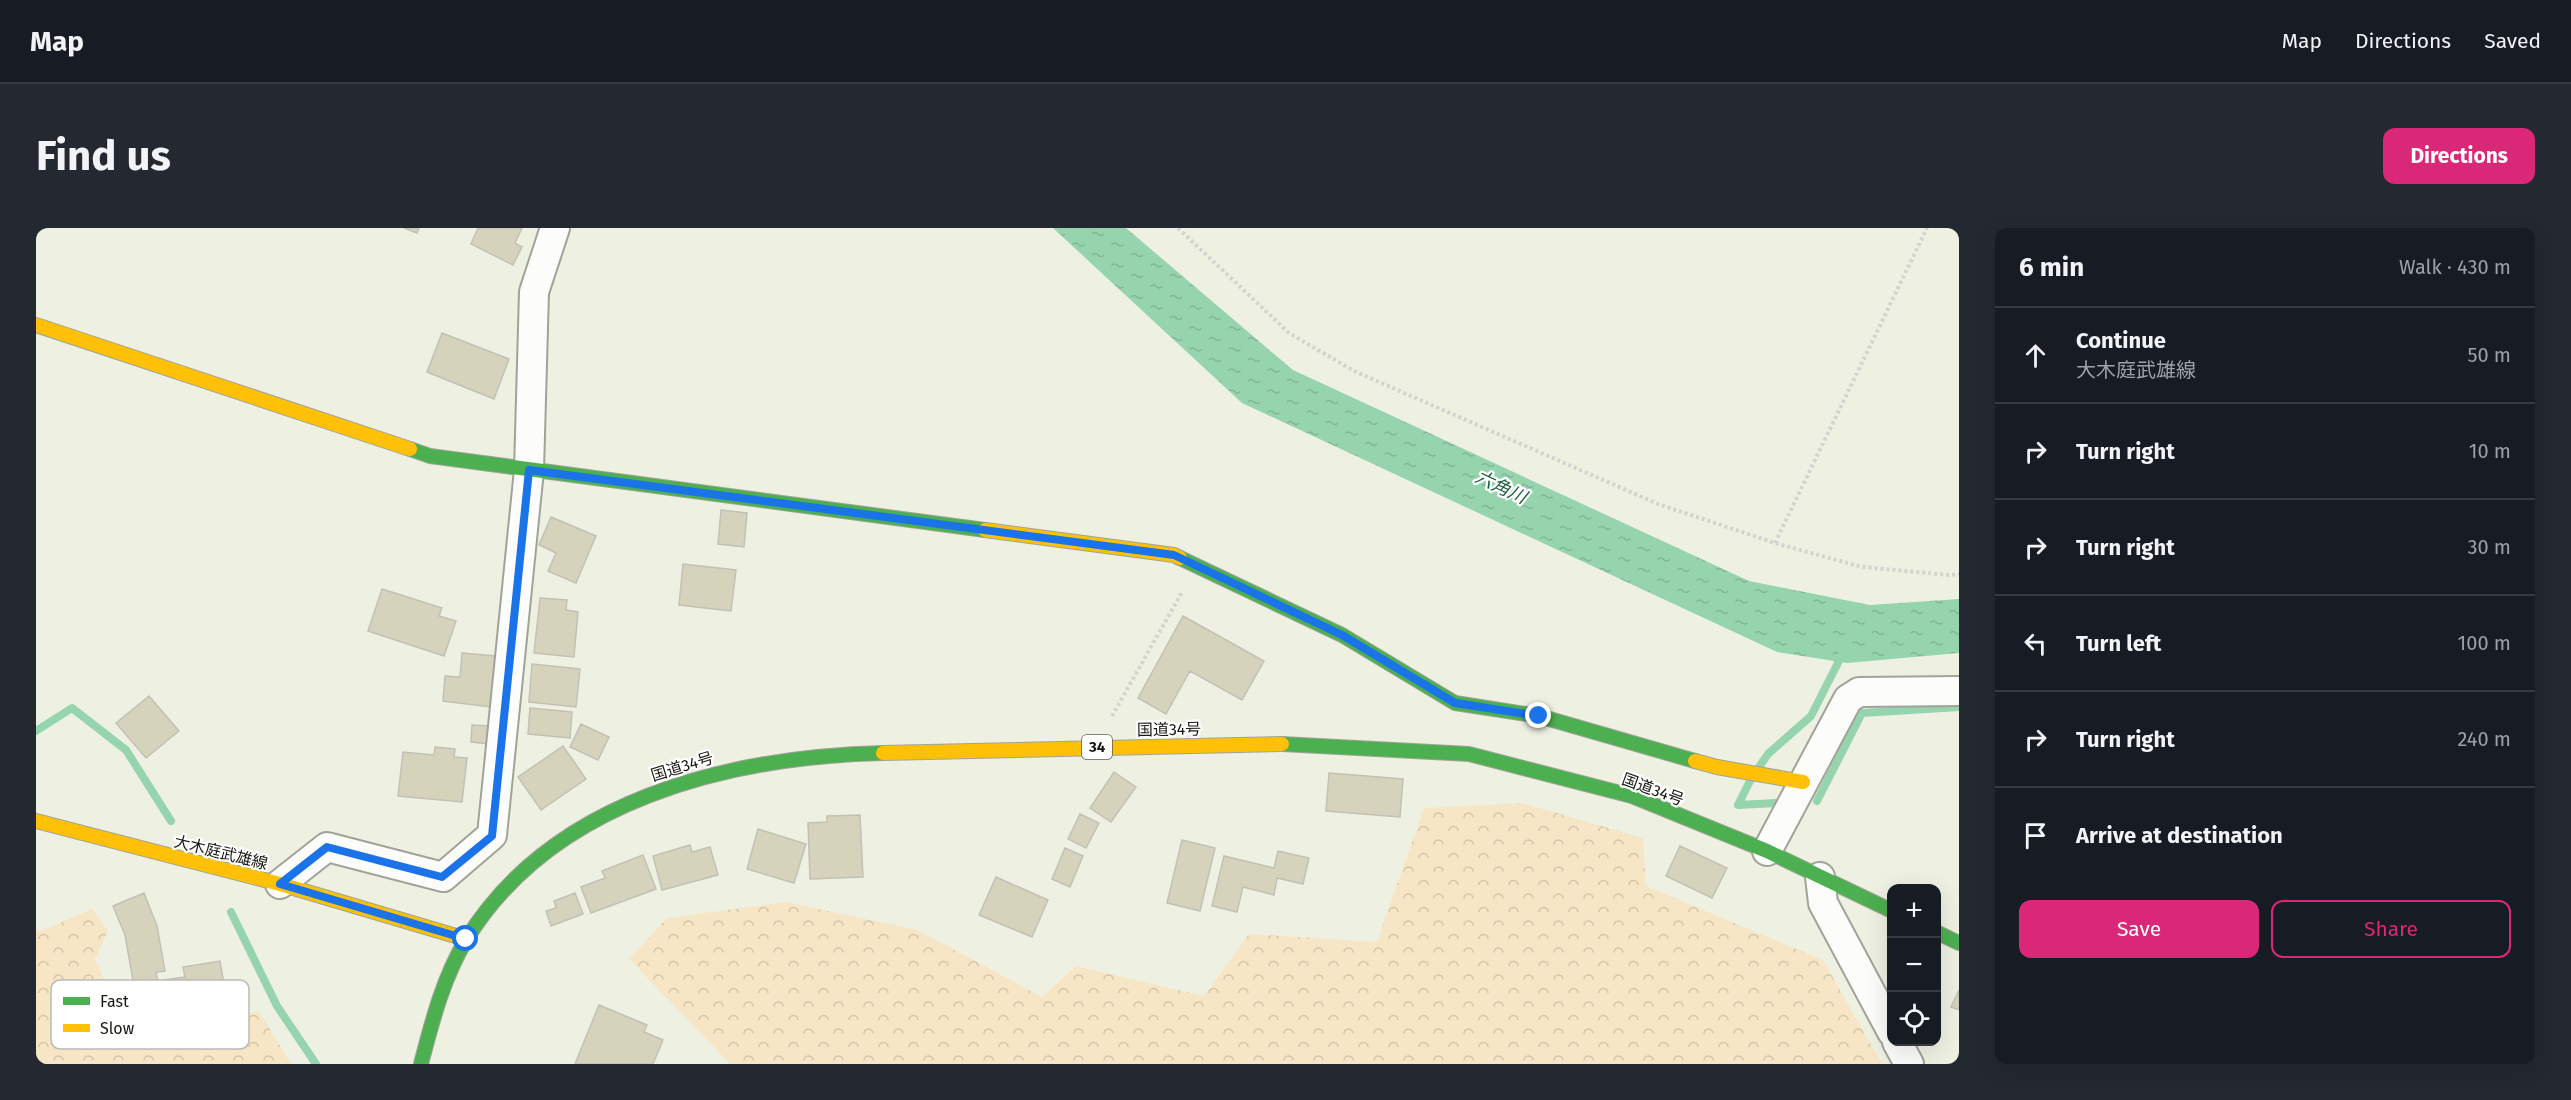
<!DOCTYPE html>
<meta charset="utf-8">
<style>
:root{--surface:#171b24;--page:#242831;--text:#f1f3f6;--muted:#9ea1a6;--line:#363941;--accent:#db2777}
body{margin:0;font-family:"Fira Sans","Noto Sans JP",sans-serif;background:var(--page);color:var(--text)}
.controls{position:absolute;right:18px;bottom:18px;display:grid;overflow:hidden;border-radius:12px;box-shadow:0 6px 24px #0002}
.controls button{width:54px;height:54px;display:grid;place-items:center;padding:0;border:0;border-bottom:2px solid var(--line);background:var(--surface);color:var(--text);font:30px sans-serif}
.stop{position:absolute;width:18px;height:18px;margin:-14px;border:4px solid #1a73e8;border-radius:50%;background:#fff}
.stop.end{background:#1a73e8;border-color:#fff;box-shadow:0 2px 6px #0008}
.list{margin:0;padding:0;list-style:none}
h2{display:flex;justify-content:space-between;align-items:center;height:78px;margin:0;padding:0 24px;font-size:26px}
h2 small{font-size:20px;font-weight:400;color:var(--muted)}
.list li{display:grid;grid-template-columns:39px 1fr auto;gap:18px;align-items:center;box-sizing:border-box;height:96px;padding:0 24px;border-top:2px solid var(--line)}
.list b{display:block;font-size:22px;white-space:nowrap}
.list p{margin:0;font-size:20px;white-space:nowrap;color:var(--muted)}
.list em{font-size:20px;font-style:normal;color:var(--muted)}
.actions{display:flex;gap:12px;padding:18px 24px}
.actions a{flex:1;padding:14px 0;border:2px solid var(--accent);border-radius:12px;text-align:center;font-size:21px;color:var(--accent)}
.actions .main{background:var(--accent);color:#fff}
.icon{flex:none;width:33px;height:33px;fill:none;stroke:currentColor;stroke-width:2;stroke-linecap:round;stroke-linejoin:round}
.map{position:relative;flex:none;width:1923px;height:836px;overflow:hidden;border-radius:12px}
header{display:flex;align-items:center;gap:36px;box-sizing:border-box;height:84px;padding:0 30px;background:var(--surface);border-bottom:2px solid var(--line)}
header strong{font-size:28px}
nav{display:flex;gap:33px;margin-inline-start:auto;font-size:21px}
.intro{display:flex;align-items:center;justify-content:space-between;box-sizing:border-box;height:144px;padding:0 36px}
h1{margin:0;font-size:42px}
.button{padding:15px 27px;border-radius:12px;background:var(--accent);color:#fff;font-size:21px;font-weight:700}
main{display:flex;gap:36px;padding:0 36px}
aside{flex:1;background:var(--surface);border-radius:12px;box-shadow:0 6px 24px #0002}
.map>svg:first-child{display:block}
.forest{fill:url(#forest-crowns)}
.water{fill:url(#water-ripples)}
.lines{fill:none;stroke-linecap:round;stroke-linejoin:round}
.stream{stroke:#96d4ae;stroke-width:8}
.building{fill:#d6d3bc;stroke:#c1c1b5;stroke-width:1.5}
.street-casing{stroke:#a1a398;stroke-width:32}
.fast-casing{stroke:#a1a398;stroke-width:16}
.slow-casing{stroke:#a1a398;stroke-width:16}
.path{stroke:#d3d3cf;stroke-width:4;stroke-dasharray:3 3;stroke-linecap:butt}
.street{stroke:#fcfdfb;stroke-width:28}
.fast{stroke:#4caf50;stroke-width:14}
.slow{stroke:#ffc107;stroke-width:14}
.route{stroke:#1a73e8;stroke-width:8}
.labels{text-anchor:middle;stroke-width:4.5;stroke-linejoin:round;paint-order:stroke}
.shield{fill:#fff;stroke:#5d5e58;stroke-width:1.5}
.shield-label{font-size:15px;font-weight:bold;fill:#171910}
.street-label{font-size:16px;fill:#171910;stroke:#fff}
.water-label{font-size:18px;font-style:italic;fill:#1c5e3e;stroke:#fff}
.key{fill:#fff;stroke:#b9bab7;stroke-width:1.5}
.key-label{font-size:16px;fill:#171910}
</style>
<header>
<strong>Map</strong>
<nav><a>Map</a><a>Directions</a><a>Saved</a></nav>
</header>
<div class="intro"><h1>Find us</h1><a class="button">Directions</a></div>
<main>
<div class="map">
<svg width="1923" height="836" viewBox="0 0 1923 836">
<defs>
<pattern id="forest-crowns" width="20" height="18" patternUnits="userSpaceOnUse" patternTransform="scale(1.5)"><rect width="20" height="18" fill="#f7e6c5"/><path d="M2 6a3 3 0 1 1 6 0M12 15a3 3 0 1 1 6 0" fill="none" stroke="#d3c5a8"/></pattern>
<pattern id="water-ripples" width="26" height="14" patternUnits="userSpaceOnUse" patternTransform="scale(1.5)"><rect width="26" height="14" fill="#96d4ae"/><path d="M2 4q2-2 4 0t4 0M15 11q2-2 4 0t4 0" fill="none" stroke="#81b595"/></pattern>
</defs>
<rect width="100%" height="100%" fill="#eef1e2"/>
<path class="forest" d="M1486,575L1607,610L1610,658L1787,732L1846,836H694L593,731L631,690L750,674L882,702L1006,769L1040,738L1168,768L1213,706L1341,714L1388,580Z
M56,681L72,703L59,732L89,794L112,810L223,783L255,836H0V702L5,703Z"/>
<path class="water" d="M1017,0H1090L1257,142L1713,353L1834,377L1923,371V425L1811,435L1741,424L1206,175Z"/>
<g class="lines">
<path class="stream" d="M0,503L36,480L90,522L135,593
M1723,539L1732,526L1775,488L1808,423
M1714,553L1702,577L1740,575
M1781,573L1826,485L1923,479
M195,684L241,778L280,836"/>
</g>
<path class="building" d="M368,0H383L381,5Z
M442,0H486L479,15L486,19L477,37L435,16Z
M406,105L473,131L458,171L391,144Z
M685,282L711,285L708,319L682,316Z
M515,289L560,308L540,355L512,343L520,325L503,317Z
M647,336L700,342L695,383L643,377Z
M346,361L406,380L403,388L420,393L408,428L332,403Z
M504,370L531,372L530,382L542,384L538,429L498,425Z
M1147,388L1228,433L1206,472L1154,443L1130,486L1102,470Z
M426,425L460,428L455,479L407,473L409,448L424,449Z
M496,436L544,441L540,479L493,474Z
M113,468L143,503L110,530L80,495Z
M494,480L536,484L534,510L492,506Z
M545,496L573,509L562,532L534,519Z
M436,497L454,498L453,516L435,514Z
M527,518L550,551L505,582L482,549Z
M399,519L419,521L418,529L431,530L426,574L362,568L367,524L398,527Z
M1078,544L1100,559L1075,594L1054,580Z
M1293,545L1367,551L1364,589L1290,583Z
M1044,586L1063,595L1050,620L1032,611Z
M824,587L827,649L774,651L772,595L791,594V588Z
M722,601L770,616L758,655L711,641Z
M1146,612L1179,620L1164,683L1131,675Z
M654,617L656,624L674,619L682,647L626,662L617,628Z
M1644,618L1691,640L1676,670L1630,648Z
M1029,620L1047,628L1034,659L1016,651Z
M1242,623L1273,630L1267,656L1241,650L1238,667L1207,659L1201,684L1176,678L1188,628L1238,640Z
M607,627L620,661L555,685L545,659L569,650L566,643Z
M960,649L1012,672L996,709L943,687Z
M108,665L121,698L129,743L120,744L124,766L100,770L89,707L77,678Z
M539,665L547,686L515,698L510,683L520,680L518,673Z
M184,733L192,780L135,789L128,752L149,749L147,739Z
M1923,762V782L1915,779Z
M563,777L611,797L608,804L627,812L617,836H539Z"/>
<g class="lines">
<g class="street-casing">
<path id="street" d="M1731,623L1812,471L1823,464L1923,463
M1784,649L1787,675L1856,804
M244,656L291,619L407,649L456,607L493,242L498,64L519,0
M1861,814L1873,836"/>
</g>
<g class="fast-casing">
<path id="fast" d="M374,221L394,228L949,302
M1144,330L1306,407L1419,475L1503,488L1659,533
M1246,516L1433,526L1596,568L1731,623L1856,683
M1900,704L1923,715
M385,836C396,794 407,750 430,712C516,572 692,529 847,525"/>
</g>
<g class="slow-casing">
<path id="slow" d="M0,97L374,221
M949,302L1138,327L1144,330
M847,525L1246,516
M1659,533L1681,539L1767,554
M0,593L244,656L430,711"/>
</g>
<path class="path" d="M1142,0L1253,105L1318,143L1622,276L1739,315L1826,339L1913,347L1923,346
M1739,315L1891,0
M1076,488L1146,364"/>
<use href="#street" class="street"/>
<use href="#fast" class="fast"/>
<use href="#slow" class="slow"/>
</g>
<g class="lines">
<path class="route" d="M430,711L244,656L291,619L406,649L456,608L493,242L1138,327L1306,407L1419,475L1503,488"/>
</g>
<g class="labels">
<rect class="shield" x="1046" y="507" width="30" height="24" rx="4.5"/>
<g class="shield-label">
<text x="1061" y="524">34</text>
</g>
<g class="street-label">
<text transform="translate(1133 501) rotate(-1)" y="6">国道34号</text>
<text transform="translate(646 538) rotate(-17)" y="6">国道34号</text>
<text transform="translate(1617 561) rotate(20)" y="6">国道34号</text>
<text transform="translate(185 624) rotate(14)" y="6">大木庭武雄線</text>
</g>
<g class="water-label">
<text transform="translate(1465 259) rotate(25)" y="6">六角川</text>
</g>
</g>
<rect x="15" y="752" width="198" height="69" rx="9" class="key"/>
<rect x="27" y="769" width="27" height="8" fill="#4caf50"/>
<rect x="27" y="796" width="27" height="8" fill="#ffc107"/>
<g class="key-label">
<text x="64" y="779">Fast</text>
<text x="64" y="806">Slow</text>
</g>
</svg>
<div class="controls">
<button>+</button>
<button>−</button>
<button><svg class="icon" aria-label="locate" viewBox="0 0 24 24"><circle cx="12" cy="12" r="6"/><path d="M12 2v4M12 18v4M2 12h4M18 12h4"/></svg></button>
</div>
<div class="stop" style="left:430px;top:711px"></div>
<div class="stop end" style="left:1503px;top:488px"></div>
</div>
<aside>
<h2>6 min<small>Walk · 430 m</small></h2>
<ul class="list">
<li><svg class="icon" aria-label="ahead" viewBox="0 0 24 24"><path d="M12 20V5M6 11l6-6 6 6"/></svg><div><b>Continue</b><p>大木庭武雄線</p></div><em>50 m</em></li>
<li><svg class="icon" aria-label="right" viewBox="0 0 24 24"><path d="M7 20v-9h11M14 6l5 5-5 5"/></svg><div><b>Turn right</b></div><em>10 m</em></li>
<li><svg class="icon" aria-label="right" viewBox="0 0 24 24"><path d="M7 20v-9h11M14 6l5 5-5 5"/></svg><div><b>Turn right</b></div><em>30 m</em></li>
<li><svg class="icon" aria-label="left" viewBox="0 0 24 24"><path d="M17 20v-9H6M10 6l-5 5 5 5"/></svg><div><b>Turn left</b></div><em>100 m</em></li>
<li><svg class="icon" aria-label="right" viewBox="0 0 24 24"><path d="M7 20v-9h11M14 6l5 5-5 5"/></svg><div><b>Turn right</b></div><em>240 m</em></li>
<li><svg class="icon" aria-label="arrive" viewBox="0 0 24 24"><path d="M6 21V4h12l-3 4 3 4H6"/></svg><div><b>Arrive at destination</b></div></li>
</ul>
<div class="actions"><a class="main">Save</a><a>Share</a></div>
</aside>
</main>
